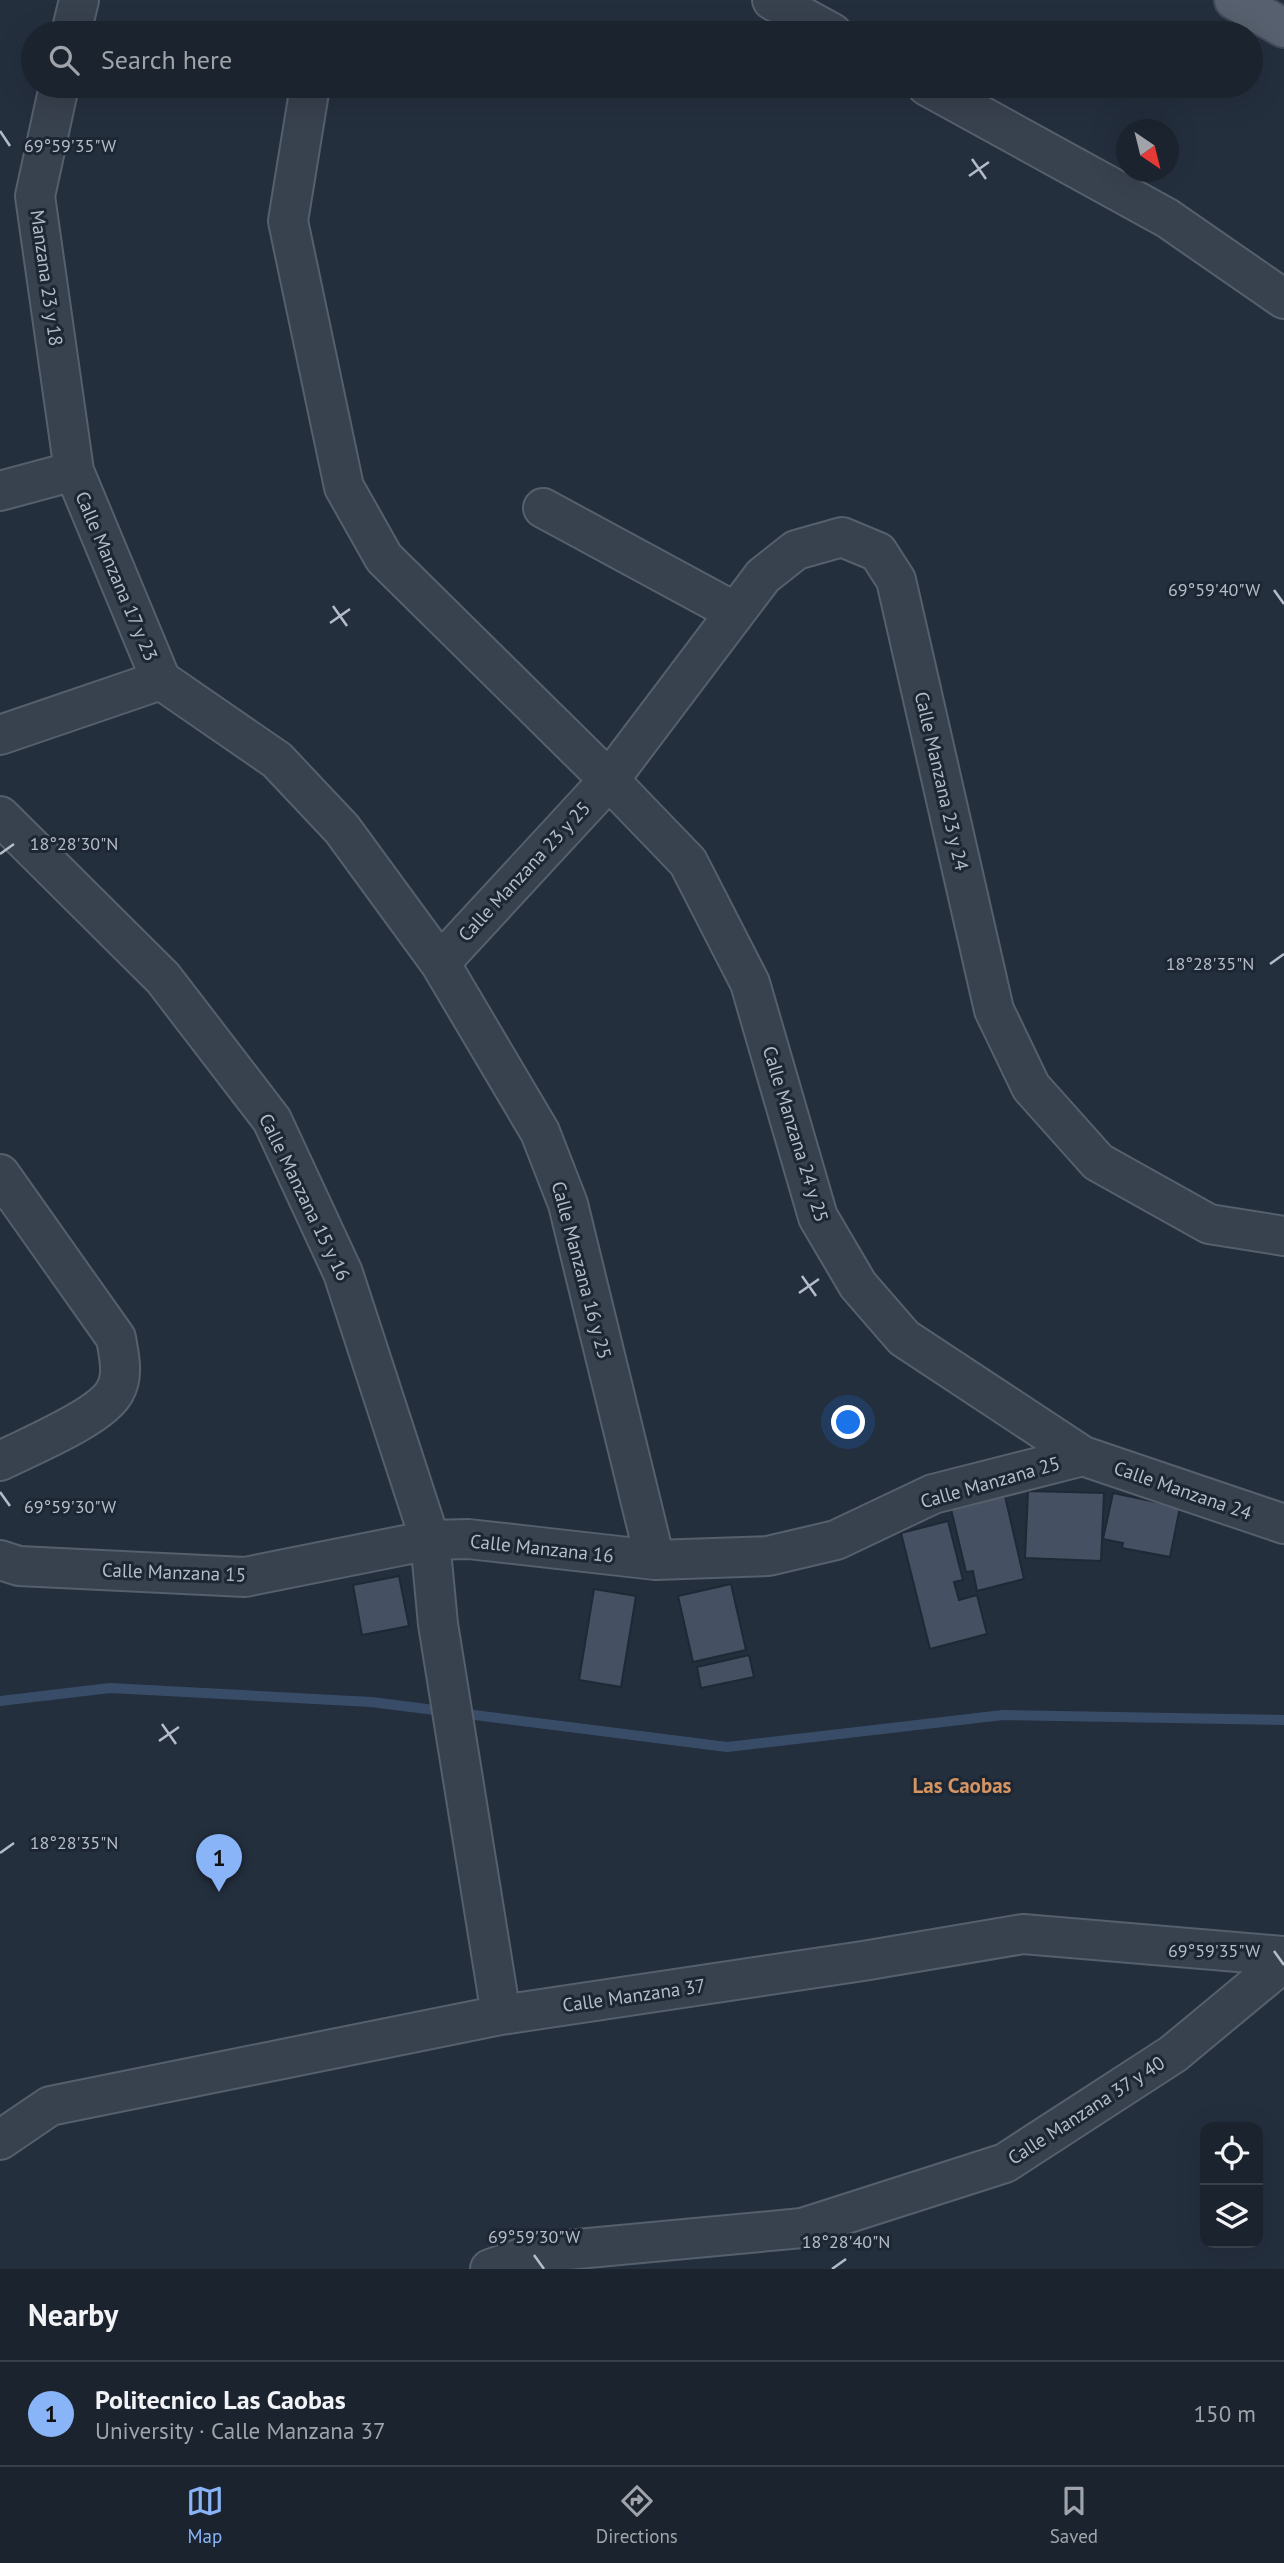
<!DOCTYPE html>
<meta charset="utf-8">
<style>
:root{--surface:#1b232e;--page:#242b36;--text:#f1f3f6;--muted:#a0a4aa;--line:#39404a;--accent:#8ab4f8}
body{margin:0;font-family:"PT Sans",sans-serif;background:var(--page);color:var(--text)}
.controls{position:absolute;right:21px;bottom:21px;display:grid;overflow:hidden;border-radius:14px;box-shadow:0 7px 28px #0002}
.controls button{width:63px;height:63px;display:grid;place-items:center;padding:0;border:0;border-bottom:2px solid var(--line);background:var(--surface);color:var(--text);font:35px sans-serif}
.compass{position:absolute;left:1116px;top:119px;width:63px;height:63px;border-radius:50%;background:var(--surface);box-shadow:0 7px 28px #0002;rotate:145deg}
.you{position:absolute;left:849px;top:1423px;width:24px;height:24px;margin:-18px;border:5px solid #fff;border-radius:50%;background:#1a73e8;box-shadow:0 0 0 10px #1a73e833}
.badge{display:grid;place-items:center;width:46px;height:46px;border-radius:50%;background:var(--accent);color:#111;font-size:23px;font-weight:700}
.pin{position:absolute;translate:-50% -58px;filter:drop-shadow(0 2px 4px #0008)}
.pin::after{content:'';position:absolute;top:37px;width:24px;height:21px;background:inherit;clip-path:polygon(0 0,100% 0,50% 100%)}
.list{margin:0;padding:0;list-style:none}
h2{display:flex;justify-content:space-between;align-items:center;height:91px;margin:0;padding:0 28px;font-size:30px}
h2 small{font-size:23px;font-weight:400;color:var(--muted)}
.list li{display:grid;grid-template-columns:46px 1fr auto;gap:21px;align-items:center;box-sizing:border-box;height:105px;padding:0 28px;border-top:2px solid var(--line)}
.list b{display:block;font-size:26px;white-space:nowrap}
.list p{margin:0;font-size:23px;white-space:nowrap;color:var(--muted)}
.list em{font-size:23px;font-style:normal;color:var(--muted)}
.icon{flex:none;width:38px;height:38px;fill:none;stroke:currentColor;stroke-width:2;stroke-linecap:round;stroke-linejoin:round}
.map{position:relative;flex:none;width:1284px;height:2269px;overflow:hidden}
.search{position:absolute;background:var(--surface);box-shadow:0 7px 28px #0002;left:21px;right:21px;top:21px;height:77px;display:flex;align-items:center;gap:18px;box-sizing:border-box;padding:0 24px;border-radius:38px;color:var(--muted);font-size:26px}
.sheet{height:196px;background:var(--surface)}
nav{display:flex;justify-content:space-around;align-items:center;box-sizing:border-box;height:98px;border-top:2px solid var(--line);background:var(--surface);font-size:19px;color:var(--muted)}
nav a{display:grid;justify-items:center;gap:4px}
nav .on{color:var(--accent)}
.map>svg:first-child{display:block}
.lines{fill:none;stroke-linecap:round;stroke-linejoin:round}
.stream{stroke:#394c67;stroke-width:10}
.building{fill:#455162;stroke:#1f2835;stroke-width:2}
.minor-casing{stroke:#565f6c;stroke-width:42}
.primary-casing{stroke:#414a57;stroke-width:42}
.minor{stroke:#38414e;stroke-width:38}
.primary{stroke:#56606e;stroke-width:38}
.ticks{fill:none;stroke:#b4bcc9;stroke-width:2.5}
.labels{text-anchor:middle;stroke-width:6;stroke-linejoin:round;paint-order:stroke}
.street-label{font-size:19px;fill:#b4bcc9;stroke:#1d2633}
.neighbourhood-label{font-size:21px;font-weight:bold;fill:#d59563;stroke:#1d2633}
.ticks-label{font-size:18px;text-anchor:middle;fill:#b4bcc9;stroke:#1d2633;stroke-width:6;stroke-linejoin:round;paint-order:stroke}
</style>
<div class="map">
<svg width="1284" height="2269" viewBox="0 0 1284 2269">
<rect width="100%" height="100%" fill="#242f3e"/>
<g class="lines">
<path class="stream" d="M0,1701L110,1688L371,1702L727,1747L1003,1715L1284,1720"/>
</g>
<path class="building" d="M1028,1491L1104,1493L1101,1561L1025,1558Z
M1113,1493L1180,1507L1170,1557L1122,1548L1123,1543L1103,1539Z
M1005,1496L1024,1579L977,1591L973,1571L966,1572L951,1509Z
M948,1521L963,1580L954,1582L959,1600L977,1595L987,1634L930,1649L901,1533Z
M399,1576L409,1626L362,1635L353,1585Z
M731,1584L746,1650L693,1662L678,1596Z
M594,1589L636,1596L621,1687L579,1680Z
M749,1655L754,1677L701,1688L697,1667Z"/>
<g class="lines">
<g class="minor-casing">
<path id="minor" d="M772,0L832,33
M71,33L79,0
M59,86L35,196L74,471L161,680
M310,86L288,221L344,487L384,558L609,780L688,862L750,983L818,1217L858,1285L904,1338L1083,1456L1284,1524
M927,86L1167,218L1284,299
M0,491L74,471
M543,508L735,612
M161,680L277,760L342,829L440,963L540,1132L568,1204L655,1560
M0,735L161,680
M0,816L163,978L272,1120L343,1273L430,1540L438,1624L501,2015
M440,963L609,780L763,576L796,550L842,537L878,552L896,580L994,1010L1031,1087L1098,1162L1209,1224L1284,1236
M0,1174L116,1338C119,1356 124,1375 115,1391C102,1417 28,1447 0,1461
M0,1560L19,1566L245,1577L430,1540L468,1539L655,1560L768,1556L836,1540L933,1494L1083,1456
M0,2140L50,2106L501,2015L863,1961L1023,1934L1284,1956
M490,2269L535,2253L802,2228L1005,2163L1173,2054L1284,1962"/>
</g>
<g class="primary-casing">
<path id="primary" d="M1234,0L1284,28"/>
</g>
<use href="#minor" class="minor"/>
<use href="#primary" class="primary"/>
</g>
<path class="ticks" d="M0,131L10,146M972,159L986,179M969,176L989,162M1274,590L1284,604M333,606L347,626M330,623L350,609M0,854L14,844M1270,964L1284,954M802,1276L816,1296M799,1293L819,1279M0,1492L10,1506M162,1724L176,1744M159,1741L179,1727M0,1853L14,1843M1274,1951L1284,1965M534,2255L544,2269M832,2269L846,2259"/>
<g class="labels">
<g class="street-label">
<text transform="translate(47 278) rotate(82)" y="7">Manzana 23 y 18</text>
<text transform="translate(117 576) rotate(67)" y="7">Calle Manzana 17 y 23</text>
<text transform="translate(942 781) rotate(77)" y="7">Calle Manzana 23 y 24</text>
<text transform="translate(524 871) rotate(-47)" y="7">Calle Manzana 23 y 25</text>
<text transform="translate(796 1134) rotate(73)" y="7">Calle Manzana 24 y 25</text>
<text transform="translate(305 1197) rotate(64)" y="7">Calle Manzana 15 y 16</text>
<text transform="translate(582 1270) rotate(75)" y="7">Calle Manzana 16 y 25</text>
<text transform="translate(990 1482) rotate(-16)" y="7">Calle Manzana 25</text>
<text transform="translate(1183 1490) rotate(19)" y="7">Calle Manzana 24</text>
<text transform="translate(542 1548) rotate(6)" y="7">Calle Manzana 16</text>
<text transform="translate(174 1572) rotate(2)" y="7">Calle Manzana 15</text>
<text transform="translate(634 1995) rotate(-8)" y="7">Calle Manzana 37</text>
<text transform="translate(1086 2110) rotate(-33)" y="7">Calle Manzana 37 y 40</text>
</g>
<g class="neighbourhood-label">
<text x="962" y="1793">Las Caobas</text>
</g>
</g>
<g class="ticks-label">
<text x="70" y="152">69°59'35"W</text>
<text x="1214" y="596">69°59'40"W</text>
<text x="74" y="850">18°28'30"N</text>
<text x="1210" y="970">18°28'35"N</text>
<text x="70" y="1513">69°59'30"W</text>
<text x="74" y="1849">18°28'35"N</text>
<text x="1214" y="1957">69°59'35"W</text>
<text x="534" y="2243">69°59'30"W</text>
<text x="846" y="2248">18°28'40"N</text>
</g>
</svg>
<div class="controls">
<button><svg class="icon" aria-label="locate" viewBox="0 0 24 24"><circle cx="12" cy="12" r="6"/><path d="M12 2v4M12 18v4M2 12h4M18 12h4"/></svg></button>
<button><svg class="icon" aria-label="layers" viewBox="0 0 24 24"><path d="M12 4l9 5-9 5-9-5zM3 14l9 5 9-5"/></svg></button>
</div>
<svg class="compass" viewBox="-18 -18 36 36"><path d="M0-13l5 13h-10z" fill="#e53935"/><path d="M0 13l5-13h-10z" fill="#a0a4aa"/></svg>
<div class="you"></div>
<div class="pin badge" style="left:219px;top:1892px">1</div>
<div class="search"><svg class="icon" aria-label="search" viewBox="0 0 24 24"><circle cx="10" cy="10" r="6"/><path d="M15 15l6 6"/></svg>Search here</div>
</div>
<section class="sheet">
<h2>Nearby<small></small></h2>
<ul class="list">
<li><span class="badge">1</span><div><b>Politecnico Las Caobas</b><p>University · Calle Manzana 37</p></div><em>150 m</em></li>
</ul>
</section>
<nav>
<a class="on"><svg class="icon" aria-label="map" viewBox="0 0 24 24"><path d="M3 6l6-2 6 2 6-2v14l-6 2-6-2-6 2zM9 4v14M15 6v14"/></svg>Map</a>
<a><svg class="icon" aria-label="directions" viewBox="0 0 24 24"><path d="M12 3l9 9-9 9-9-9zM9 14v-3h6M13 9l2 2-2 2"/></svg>Directions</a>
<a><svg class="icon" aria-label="saved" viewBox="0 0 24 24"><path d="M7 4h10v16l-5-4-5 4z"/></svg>Saved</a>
</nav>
